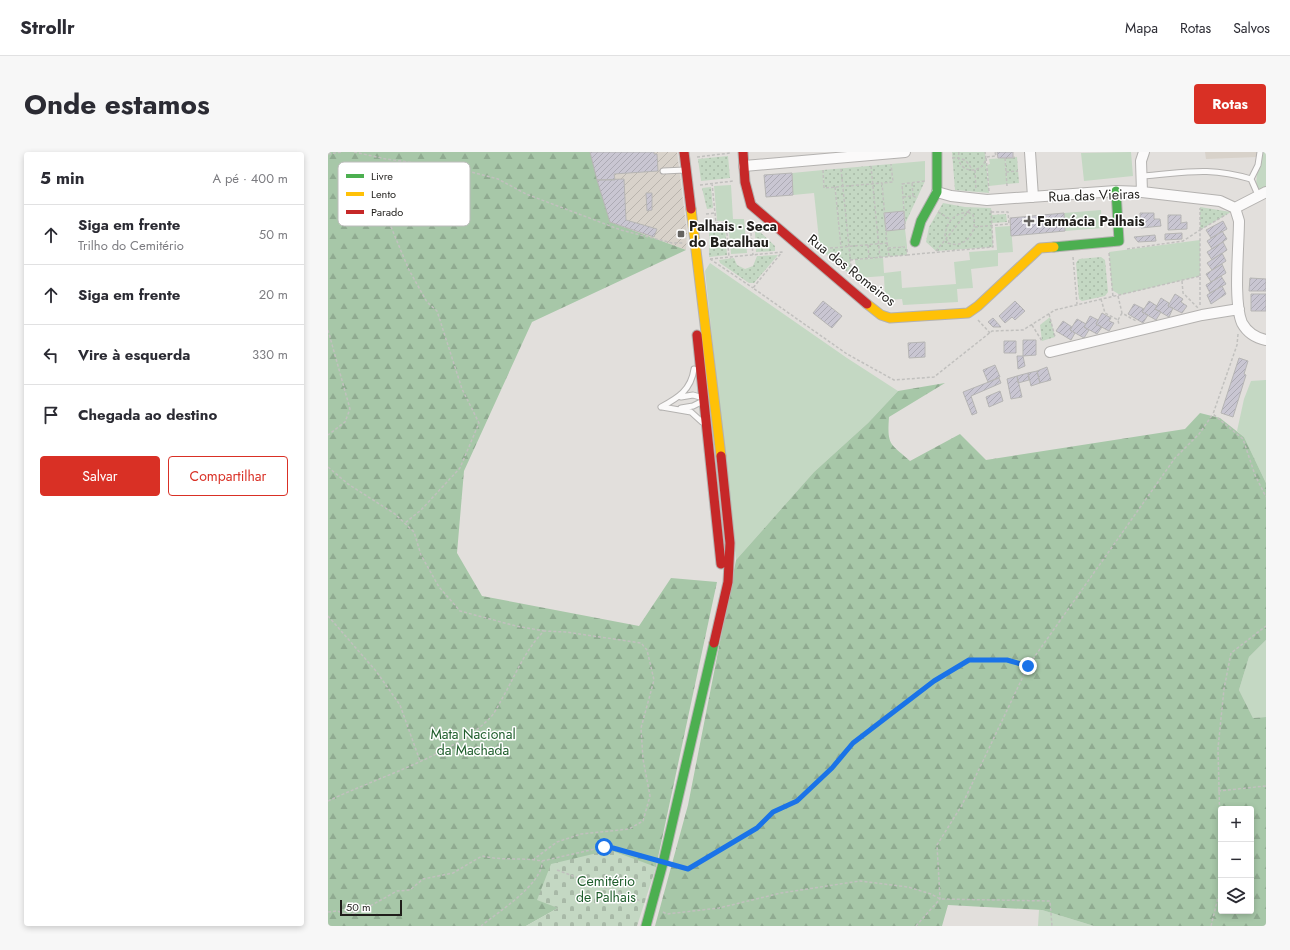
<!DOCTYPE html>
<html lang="pt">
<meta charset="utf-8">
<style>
:root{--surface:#fff;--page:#f7f7f7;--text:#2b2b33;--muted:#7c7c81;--line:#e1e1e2;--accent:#d93025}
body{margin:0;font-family:Jost,sans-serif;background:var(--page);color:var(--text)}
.controls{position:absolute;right:12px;bottom:12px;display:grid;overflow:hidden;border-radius:4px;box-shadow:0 2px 6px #0003}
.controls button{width:36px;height:36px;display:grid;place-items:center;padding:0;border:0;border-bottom:1px solid var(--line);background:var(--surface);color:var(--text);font:20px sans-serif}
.scale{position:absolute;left:12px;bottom:10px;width:62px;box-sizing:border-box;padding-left:4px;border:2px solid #201e1b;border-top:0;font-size:11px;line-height:14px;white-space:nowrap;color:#201e1b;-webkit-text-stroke:3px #fff;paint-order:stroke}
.stop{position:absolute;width:12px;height:12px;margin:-9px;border:3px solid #1a73e8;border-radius:50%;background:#fff}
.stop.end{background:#1a73e8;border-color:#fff;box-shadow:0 1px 4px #0008}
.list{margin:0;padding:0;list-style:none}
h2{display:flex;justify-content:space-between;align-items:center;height:52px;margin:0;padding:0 16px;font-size:17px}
h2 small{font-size:13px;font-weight:400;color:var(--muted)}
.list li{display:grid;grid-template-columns:26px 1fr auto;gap:12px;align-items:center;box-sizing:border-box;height:60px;padding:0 16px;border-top:1px solid var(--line)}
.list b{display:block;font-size:15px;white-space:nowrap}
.list p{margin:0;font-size:13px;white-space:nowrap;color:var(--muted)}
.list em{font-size:13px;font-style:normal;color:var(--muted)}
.actions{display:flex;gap:8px;padding:12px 16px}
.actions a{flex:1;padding:9px 0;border:1px solid var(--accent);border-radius:4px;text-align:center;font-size:14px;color:var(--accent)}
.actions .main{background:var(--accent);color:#fff}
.icon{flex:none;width:22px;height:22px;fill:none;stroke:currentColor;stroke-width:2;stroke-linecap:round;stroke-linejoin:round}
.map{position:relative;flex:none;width:938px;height:774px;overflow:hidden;border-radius:4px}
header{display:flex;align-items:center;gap:24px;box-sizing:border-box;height:56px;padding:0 20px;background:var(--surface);border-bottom:1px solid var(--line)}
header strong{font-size:19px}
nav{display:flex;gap:22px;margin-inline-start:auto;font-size:14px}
.intro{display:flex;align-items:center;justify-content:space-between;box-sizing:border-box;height:96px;padding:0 24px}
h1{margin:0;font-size:28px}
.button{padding:10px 18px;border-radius:4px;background:var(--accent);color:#fff;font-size:14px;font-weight:700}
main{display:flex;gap:24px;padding:0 24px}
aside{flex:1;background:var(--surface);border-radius:4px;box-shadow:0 2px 6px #0003}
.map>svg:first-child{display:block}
.built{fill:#d8d2ca}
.industrial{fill:url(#industrial-furrows)}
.grass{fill:#c4d8c3}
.forest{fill:url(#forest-firs);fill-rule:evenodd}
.cemetery{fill:url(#cemetery-stones)}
.garden{fill:url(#garden-dots)}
.building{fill:url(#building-hatch);stroke:#b6b5b4}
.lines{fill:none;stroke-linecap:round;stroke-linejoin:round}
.lane-casing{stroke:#b4b2b0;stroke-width:7}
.street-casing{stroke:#b4b2b0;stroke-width:12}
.fast-casing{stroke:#b4b2b0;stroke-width:11}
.slow-casing{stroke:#b4b2b0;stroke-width:11}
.jam-casing{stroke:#b4b2b0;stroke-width:11}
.path{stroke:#c1c0be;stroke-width:1.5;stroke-dasharray:3 2;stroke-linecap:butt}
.lane{stroke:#fbfafa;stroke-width:5}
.street{stroke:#fbfafa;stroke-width:10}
.fast{stroke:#4caf50;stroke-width:9}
.slow{stroke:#ffc107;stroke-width:9}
.jam{stroke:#c62828;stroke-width:9}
.route{stroke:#1a73e8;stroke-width:5}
.poi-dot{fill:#64625f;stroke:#fff;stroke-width:1.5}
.labels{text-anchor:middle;stroke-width:3;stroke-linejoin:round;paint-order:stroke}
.street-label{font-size:14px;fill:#201e1b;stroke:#fff}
.poi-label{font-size:14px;font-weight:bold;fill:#201e1b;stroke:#fff;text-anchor:start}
.park-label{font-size:14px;fill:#1e5d2b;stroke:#fff}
.key{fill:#fff;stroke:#bcbcbb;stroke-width:1}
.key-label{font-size:11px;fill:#201e1b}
</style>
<header>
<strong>Strollr</strong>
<nav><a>Mapa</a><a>Rotas</a><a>Salvos</a></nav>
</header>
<div class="intro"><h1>Onde estamos</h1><a class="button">Rotas</a></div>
<main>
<aside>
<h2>5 min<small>A pé · 400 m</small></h2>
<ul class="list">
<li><svg class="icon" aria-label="ahead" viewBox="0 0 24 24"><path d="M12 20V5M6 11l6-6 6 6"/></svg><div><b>Siga em frente</b><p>Trilho do Cemitério</p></div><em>50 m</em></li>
<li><svg class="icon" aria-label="ahead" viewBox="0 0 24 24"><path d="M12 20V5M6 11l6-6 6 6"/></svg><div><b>Siga em frente</b></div><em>20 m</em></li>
<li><svg class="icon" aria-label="left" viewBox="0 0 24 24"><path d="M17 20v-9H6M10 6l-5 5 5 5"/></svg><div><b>Vire à esquerda</b></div><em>330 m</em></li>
<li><svg class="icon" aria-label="arrive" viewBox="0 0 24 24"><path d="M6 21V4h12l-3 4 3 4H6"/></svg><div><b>Chegada ao destino</b></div></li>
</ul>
<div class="actions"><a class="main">Salvar</a><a>Compartilhar</a></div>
</aside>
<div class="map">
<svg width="938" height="774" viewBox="0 0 938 774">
<defs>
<pattern id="industrial-furrows" width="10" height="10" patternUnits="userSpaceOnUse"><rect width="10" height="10" fill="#d8d2ca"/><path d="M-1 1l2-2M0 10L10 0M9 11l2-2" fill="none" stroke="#b9b4ad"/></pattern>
<pattern id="forest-firs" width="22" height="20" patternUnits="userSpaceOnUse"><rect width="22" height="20" fill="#a7c7a8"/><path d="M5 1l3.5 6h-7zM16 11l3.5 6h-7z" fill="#8faa90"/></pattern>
<pattern id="cemetery-stones" width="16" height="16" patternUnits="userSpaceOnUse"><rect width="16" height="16" fill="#c4d8c3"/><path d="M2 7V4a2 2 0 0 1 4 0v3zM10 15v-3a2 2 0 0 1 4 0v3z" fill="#a8b9a7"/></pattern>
<pattern id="garden-dots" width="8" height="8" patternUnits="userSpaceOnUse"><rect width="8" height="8" fill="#c4d8c3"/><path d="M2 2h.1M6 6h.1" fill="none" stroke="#a8b9a7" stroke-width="1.8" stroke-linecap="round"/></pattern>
<pattern id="building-hatch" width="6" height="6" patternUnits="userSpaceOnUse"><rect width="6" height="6" fill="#c9c6d2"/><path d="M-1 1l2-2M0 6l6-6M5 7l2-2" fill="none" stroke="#acaab4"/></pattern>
</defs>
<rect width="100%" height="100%" fill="#e2dfdc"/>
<path class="built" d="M877,0H929V5L878,7Z"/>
<path class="industrial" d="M262,0H349L359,81L358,98L282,70Z"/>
<path class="grass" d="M803,0L805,24L756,29L753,1Z
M930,0H938V38L935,39L928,36Z
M677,6L679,32L661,34L659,13L662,12L661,7Z
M597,9V29L574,32L576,59L556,61L554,31L565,30L563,12Z
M495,18L496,36L507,35L513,95L492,97L486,41L465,43L464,21Z
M403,33L405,67H416L419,101L403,102L400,69H389L386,34Z
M773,58L774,76L737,79L736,61Z
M683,74L685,100L670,101V114L643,117L645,136L629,137L630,150L575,153L574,147L557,148L556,124L529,126L527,108L555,105L556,121L573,119L574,136L628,132L626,110L642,108L641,100L669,98L667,75Z
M577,77L579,94L560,96L558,79Z
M872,88V124L792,143L784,138L781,100Z
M382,111L519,206L570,239L540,271L486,320L408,408L377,119Z
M938,228V331L916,285L909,279L916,247L923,229Z
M938,488V565L925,566L911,538L921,505Z
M711,758H714L766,774H710Z"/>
<path class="forest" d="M0,0H262L282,70L358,98L204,170L136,319L129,401L154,444L311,474L343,426L389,430L328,715L230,756L198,774H0Z
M617,231L561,265C559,294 562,291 582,309L632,282L658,308L857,277L872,261L892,266L916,285L938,331V488L921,505L911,538L925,566L938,565V774H766L714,758L620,753L614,774H327L360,653L408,408L486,320L540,271L570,239ZM893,657H923V759H893Z"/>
<path class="cemetery" d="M282,698L328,715L309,774H198L230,756L209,748L223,712Z"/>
<path class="garden" d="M624,0H657L661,41L627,38Z
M400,4L402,26L373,29L370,7Z
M689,5L691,31L679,32L677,6Z
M563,12L565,30L554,32L560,96L579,94V103L522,108L524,124L492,97L513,95L507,35L496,36L495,18Z
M597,29L577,72L574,32Z
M383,35L385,56L379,57L374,36Z
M615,51L637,55L663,56L664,63L678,62L679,70L664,71L665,95L608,99L598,90L601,75Z
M872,55L903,60L872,78Z
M381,67H385L386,74L397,73L399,103L381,105Z
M427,80H432L447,94V99L428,100Z
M450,103L426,131H421L392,111L391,108L406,106L409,113L417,117L425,114L429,104Z
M773,105L777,108L780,140L777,144L754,149L751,147L748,111L751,107Z
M722,165L727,185L714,189L712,173Z"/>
<path class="building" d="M262,0H326V2H329L330,19L286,22L287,28H269Z
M669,0H685V6H670Z
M464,21L465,43L438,45L436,23Z
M296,27L298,68L329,77L326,85L282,70L269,28Z
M318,41H324V58L319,59Z
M576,59L577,77L558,79L556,61Z
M736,61L737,79L683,84L682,66Z
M812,61H826V67H832L833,74L813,76Z
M840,63H853V71L859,70V77L840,78Z
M895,69L899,77L883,86L878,78Z
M894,79L899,87L884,97L879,89Z
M854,81V87L837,88V82Z
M827,83L828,89L810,90L806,85Z
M895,90L899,98L884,108L879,100Z
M894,101L898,109L884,118L879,111Z
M894,112L898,121L883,130L878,122Z
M893,124L898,132L882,141L878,133Z
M922,126L938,127V139H921Z
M894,134L898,142L883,152L879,143Z
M847,142L855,147L853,150L859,154L854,161L840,154Z
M923,142H938V159H923Z
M833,146L841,151L840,154L845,156L841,165L827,157Z
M495,149L514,164L504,176L485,161Z
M687,149L697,159L687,168L684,165L677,171L671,164Z
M821,149L829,154L827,157L833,160L828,168L814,160Z
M806,152L816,157L814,160L820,163L815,171L800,162Z
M774,161L783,166L781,169L786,171L781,179L768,172Z
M762,164L770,168L768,172L774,175L769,182L756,175Z
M665,166L673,175H665L660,170Z
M749,167L758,172L756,175L761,178L756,186L742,178Z
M735,169L744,175L742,178L747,181L743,188L728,179Z
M695,188H708V203L695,204Z
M676,189H688V201H676Z
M597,190V205L581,206L580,191Z
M689,204H695L697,214L690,217Z
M911,206L920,209L916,222L918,223L905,265L893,261Z
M667,213L672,225L660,230L655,218Z
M719,215L723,228L712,231L709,219Z
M709,219L712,231L703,234L700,221Z
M700,221L701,228L690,231L689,224Z
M689,224L694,245L683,247L679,227Z
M671,226L673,231L643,244L649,261L644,263L635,240Z
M672,239L675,249L661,255L658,245Z"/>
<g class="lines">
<g class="lane-casing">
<path id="lane" d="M335,19L357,18
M813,24C857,21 879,14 923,27
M930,43L923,27L930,13L932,0
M353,245L365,243L372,245
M333,255C350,246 363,238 366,217
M334,255L363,260L374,270
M353,256L365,254L373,250"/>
</g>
<g class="street-casing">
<path id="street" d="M702,0L705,45
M416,14L577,0
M609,40L623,44L659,48L788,39L814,40L892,49L907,56L911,69C911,94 905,150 914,171C919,180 928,186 938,188
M814,40L813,9L816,0
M907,56L938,40
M722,200L874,163L911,157"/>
</g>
<g class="fast-casing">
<path id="fast" d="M587,90L593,69L609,40V0
M726,95L791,89L788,39
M318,774L335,711L386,491"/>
</g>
<g class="slow-casing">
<path id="slow" d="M363,57L393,304
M539,152L553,163L562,166L640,161L650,154L712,96L726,95"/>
</g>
<g class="jam-casing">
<path id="jam" d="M356,0L363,57
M415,0L417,30L423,53L539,152
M369,183L393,412
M386,491L400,430L402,391L393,304"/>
</g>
<path class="path" d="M26,0L58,7L132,17L170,27L198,42L293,78L344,91H355
M631,0C626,25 663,23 657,0
M0,2L14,0
M369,5L402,1
M624,6C635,5 640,9 644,18
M543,14L552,106
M513,17L524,124
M495,18L496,36L554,31
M647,18L648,38
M678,20L690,19
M384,31L388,71H398L401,105
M372,33L405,29
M679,34L677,6L689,5
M507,35L513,95
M661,39L658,5L668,4L667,0
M585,44L589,46
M575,45L585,44L584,30
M610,60L622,67
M640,60L645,63C651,78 637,98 620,91L617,83C619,70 625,62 640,60Z
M378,62L387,61
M61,70L81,118L99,150L109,159L134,237L151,271L132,316L93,358L77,371
M422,71L425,103
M577,72L574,32L597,29
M647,75L681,72L680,60H663
M872,78L899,62
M872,78V56
M559,91L560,96L577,95
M540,93L541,107
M560,96L561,104
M492,97L559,91L554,31L565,30L563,12
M799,97L855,89L872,78V124
M608,99L643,56
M781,101L785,145
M579,103L665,95L663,57
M745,105L749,152
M382,107L454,100L425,136L519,202L566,228L606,225L664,179L695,178L727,158L872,124V154
M382,107L425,136
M522,108L579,103V97
M854,129L855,141L870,156
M790,144L794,161L808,169
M773,147L777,161L790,168L791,173
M721,162L727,185
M650,168L662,181
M790,168L794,161
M704,173L714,189
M0,178L22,257L17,270L0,283
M910,182L909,193L885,262L915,287L927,323L938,345
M0,315L20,332L67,362L86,380L93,403L111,435L132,459L188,474L216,479
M0,464L48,519L72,553L92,609
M890,639L938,634
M0,649C48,626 125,603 162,566C167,561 171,552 175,545C188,522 197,498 216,479L238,480L313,491L319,498L326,528L313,576L315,607L322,644L315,669L301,677L253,682L229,690L206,707
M346,714L360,717L429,676L445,660L469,649L504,616L525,591L606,529L641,508H679L700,514L847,306L871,282L885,262
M229,718L313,749
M893,718L890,596L896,537L903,501L938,474
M0,760L9,759L21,763L44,753L69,739L82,738L95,727L125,721L154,704C174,709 194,705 214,709L276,695L285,696L323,707
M335,760L339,762L391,756L453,741L532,729L580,735L603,742L612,747L722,749L724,774
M153,774C169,761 216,731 214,709
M588,774L612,747L609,693L634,653L700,514
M883,774L893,734"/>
<use href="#lane" class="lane"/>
<use href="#street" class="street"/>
<use href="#fast" class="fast"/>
<use href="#slow" class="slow"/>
<use href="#jam" class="jam"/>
</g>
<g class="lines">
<path class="route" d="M276,695L285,696L360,717L429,676L445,660L469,649L504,616L525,591L606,529L641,508H679L700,514"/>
</g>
<g class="poi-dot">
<path d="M699 63h4v4h4v4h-4v4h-4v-4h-4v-4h4z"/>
<rect x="349" y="78" width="8" height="8" rx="2"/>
</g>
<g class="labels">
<g class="street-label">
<text transform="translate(766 43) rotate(-2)" y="5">Rua das Vieiras</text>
<text transform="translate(524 118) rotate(38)" y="5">Rua dos Romeiros</text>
</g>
<g class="poi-label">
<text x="709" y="74">Farmácia Palhais</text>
<text x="361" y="79">Palhais - Seca<tspan x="361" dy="16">do Bacalhau</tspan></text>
</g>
<g class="park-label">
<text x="145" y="587">Mata Nacional<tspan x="145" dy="16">da Machada</tspan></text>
<text x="278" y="734">Cemitério<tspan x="278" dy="16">de Palhais</tspan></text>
</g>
</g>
<rect x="10" y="10" width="132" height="64" rx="6" class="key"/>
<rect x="18" y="22" width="18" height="4" fill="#4caf50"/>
<rect x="18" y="40" width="18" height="4" fill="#ffc107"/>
<rect x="18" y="58" width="18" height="4" fill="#c62828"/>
<g class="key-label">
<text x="43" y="28">Livre</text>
<text x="43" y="46">Lento</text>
<text x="43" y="64">Parado</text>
</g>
</svg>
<div class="controls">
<button>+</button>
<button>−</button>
<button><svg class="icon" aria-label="layers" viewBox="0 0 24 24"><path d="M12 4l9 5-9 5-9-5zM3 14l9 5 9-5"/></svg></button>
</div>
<div class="scale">50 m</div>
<div class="stop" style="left:276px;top:695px"></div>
<div class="stop end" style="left:700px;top:514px"></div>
</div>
</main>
